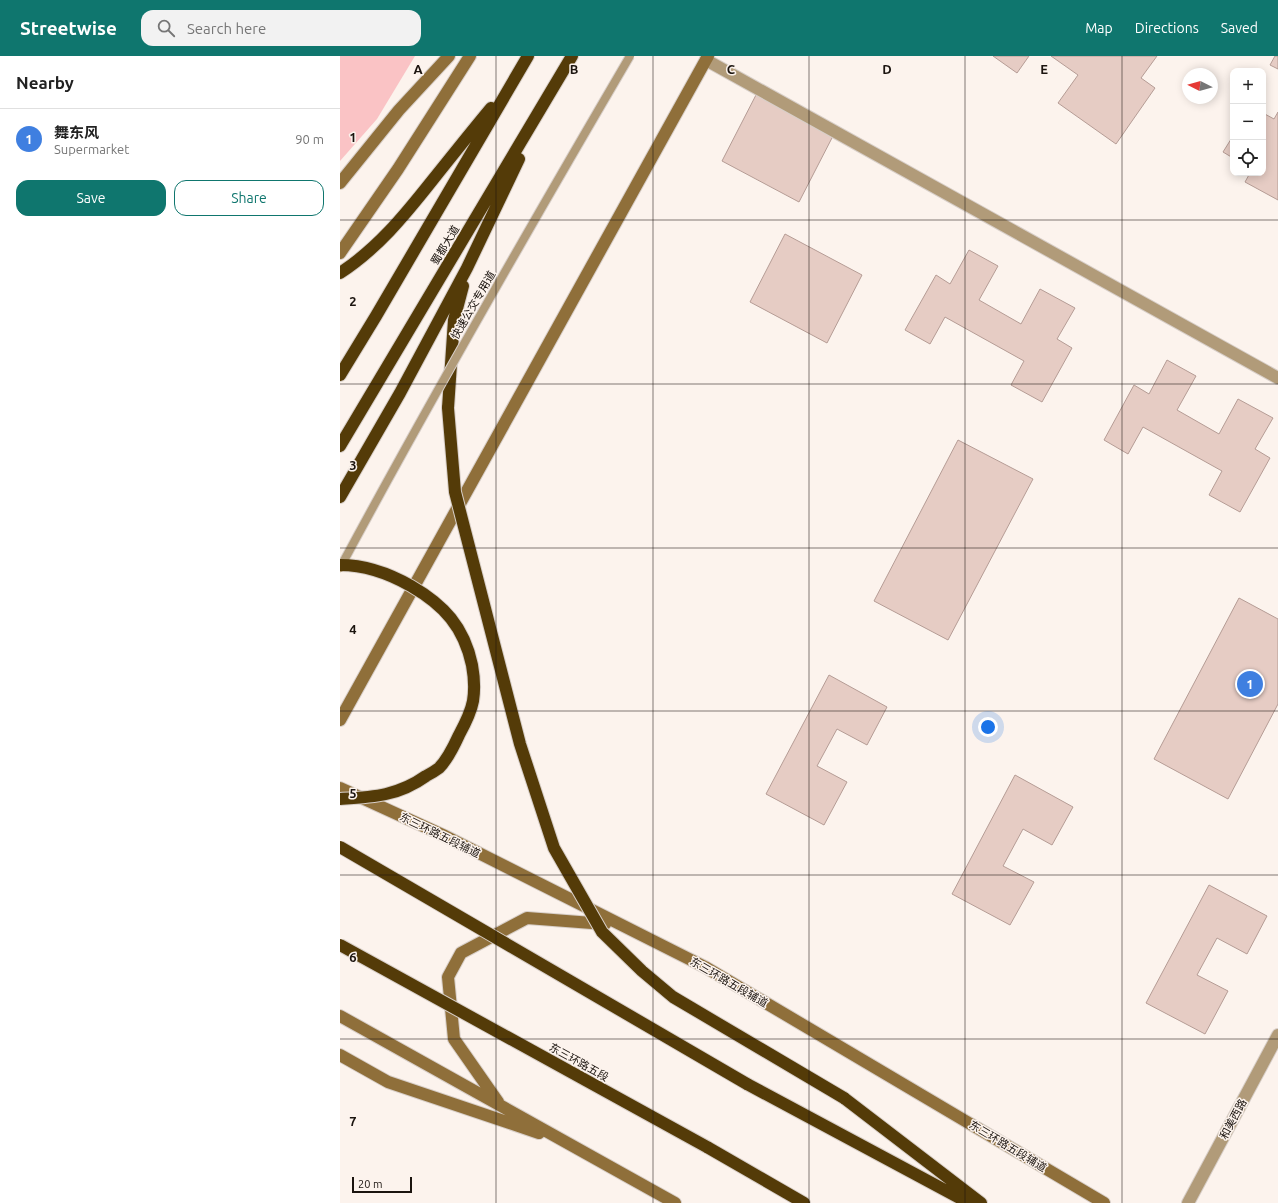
<!DOCTYPE html>
<meta charset="utf-8">
<style>
:root{--surface:#fff;--page:#f2f2f2;--text:#222;--muted:#767676;--line:#e0e0e0;--accent:#0f766e}
body{margin:0;font-family:Ubuntu,"Noto Sans SC",sans-serif;background:var(--page);color:var(--text)}
.controls{position:absolute;right:12px;top:12px;display:grid;overflow:hidden;border-radius:8px;box-shadow:0 2px 10px #0003}
.controls button{width:36px;height:36px;display:grid;place-items:center;padding:0;border:0;border-bottom:1px solid var(--line);background:var(--surface);color:var(--text);font:20px sans-serif}
.compass{position:absolute;left:842px;top:12px;width:36px;height:36px;border-radius:50%;background:var(--surface);box-shadow:0 2px 10px #0003;rotate:276deg}
.scale{position:absolute;left:12px;bottom:10px;width:60px;box-sizing:border-box;padding-left:4px;border:2px solid #1b140f;border-top:0;font-size:11px;line-height:14px;white-space:nowrap;color:#1b140f;-webkit-text-stroke:3px #fcf3ed;paint-order:stroke}
.you{position:absolute;left:648px;top:671px;width:14px;height:14px;margin:-10px;border:3px solid #fff;border-radius:50%;background:#1a73e8;box-shadow:0 0 0 6px #1a73e833}
.badge{display:grid;place-items:center;width:26px;height:26px;border-radius:50%;background:var(--accent);color:#fff;font-size:13px;font-weight:700}
.pin{position:absolute;translate:-50% -50%;border:2px solid #fff;box-shadow:0 1px 4px #0006}
.list{margin:0;padding:0;list-style:none}
h2{display:flex;justify-content:space-between;align-items:center;height:52px;margin:0;padding:0 16px;font-size:17px}
h2 small{font-size:13px;font-weight:400;color:var(--muted)}
.list li{display:grid;grid-template-columns:26px 1fr auto;gap:12px;align-items:center;box-sizing:border-box;height:60px;padding:0 16px;border-top:1px solid var(--line)}
.list b{display:block;font-size:15px;white-space:nowrap}
.list p{margin:0;font-size:13px;white-space:nowrap;color:var(--muted)}
.list em{font-size:13px;font-style:normal;color:var(--muted)}
.actions{display:flex;gap:8px;padding:12px 16px}
.actions a{flex:1;padding:9px 0;border:1px solid var(--accent);border-radius:12px;text-align:center;font-size:14px;color:var(--accent)}
.actions .main{background:var(--accent);color:#fff}
.icon{flex:none;width:22px;height:22px;fill:none;stroke:currentColor;stroke-width:2;stroke-linecap:round;stroke-linejoin:round}
.map{position:relative;flex:none;width:938px;height:1147px;overflow:hidden}
header{display:flex;align-items:center;gap:24px;box-sizing:border-box;height:56px;padding:0 20px;background:var(--accent);color:#fff}
header strong{font-size:19px}
nav{display:flex;gap:22px;margin-inline-start:auto;font-size:14px}
.search{width:280px;height:36px;background:var(--page);display:flex;align-items:center;gap:10px;box-sizing:border-box;padding:0 14px;border-radius:12px;color:var(--muted);font-size:15px}
main{display:flex}
aside{flex:1;background:var(--surface)}
.map>svg:first-child{display:block}
.green{fill:#fac3c5}
.building{fill:#e6ccc4;stroke:#b59c95}
.lines{fill:none;stroke-linecap:round;stroke-linejoin:round}
.street-casing{stroke:#d8cfc9;stroke-width:14}
.secondary-casing{stroke:#d8cfc9;stroke-width:14}
.highway-casing{stroke:#d8cfc9;stroke-width:14}
.street{stroke:#b19b79;stroke-width:12}
.secondary{stroke:#8f6f3a;stroke-width:12}
.highway{stroke:#543b08;stroke-width:12}
.lane-bridge-casing{stroke:#d8cfc9;stroke-width:10;stroke-linecap:butt}
.highway-bridge-casing{stroke:#d8cfc9;stroke-width:14;stroke-linecap:butt}
.lane-bridge{stroke:#b19b79;stroke-width:8}
.highway-bridge{stroke:#543b08;stroke-width:12}
.grid{fill:none;stroke:#1b140f;stroke-width:1;stroke-opacity:0.55}
.labels{text-anchor:middle;stroke-width:3;stroke-linejoin:round;paint-order:stroke}
.street-label{font-size:11px;fill:#1b140f;stroke:#fcf3ed}
.grid-label{font-size:13px;text-anchor:middle;font-weight:bold;fill:#1b140f;stroke:#fcf3ed;stroke-width:3;stroke-linejoin:round;paint-order:stroke}
</style>
<header>
<strong>Streetwise</strong>
<div class="search"><svg class="icon" aria-label="search" viewBox="0 0 24 24"><circle cx="10" cy="10" r="6"/><path d="M15 15l6 6"/></svg>Search here</div>
<nav><a>Map</a><a>Directions</a><a>Saved</a></nav>
</header>
<main>
<aside>
<h2>Nearby<small></small></h2>
<ul class="list">
<li><span class="badge" style="background:#3f7fe0">1</span><div><b>舞东风</b><p>Supermarket</p></div><em>90 m</em></li>
</ul>
<div class="actions"><a class="main">Save</a><a>Share</a></div>
</aside>
<div class="map">
<svg width="938" height="1147" viewBox="0 0 938 1147">
<rect width="100%" height="100%" fill="#fcf3ed"/>
<path class="green" d="M0,0H75L37,63L0,105Z"/>
<path class="building" d="M653,0H689L677,17Z
M711,0H817L801,22L815,32L776,88L718,47L738,19Z
M935,0H938V13L930,9Z
M417,37L494,78L459,146L382,105Z
M938,56V144L905,126L910,117H923V57L934,63Z
M893,80V102L883,96Z
M445,178L522,219L487,287L410,246Z
M629,194L658,210L639,244L681,268L700,233L735,252L717,283L732,292L702,346L671,329L684,305L605,261L590,288L565,274L596,219L610,228Z
M827,304L856,320L837,354L879,378L898,343L933,362L915,393L930,402L900,456L869,439L882,415L803,371L788,398L764,384L794,329L809,338Z
M618,384L693,423L608,584L534,545Z
M899,542L938,563V648L888,743L814,703Z
M489,619L547,651L527,689L497,673L477,710L507,726L484,769L426,738Z
M675,719L733,751L712,789L683,773L663,810L694,826L670,869L612,838Z
M869,829L927,860L907,898L877,882L857,919L888,935L865,978L806,947Z"/>
<g class="lines">
<g class="street-casing">
<path id="street" d="M366,4L938,322
M848,1147L938,979"/>
</g>
<g class="secondary-casing">
<path id="secondary" d="M0,127L59,54L109,0
M0,197L58,113L130,0
M0,664L368,0
M0,732L105,780L365,911L764,1147
M0,960L335,1147
M0,999L48,1026L199,1077
M158,1046L114,983L108,921L121,897L187,862L265,868"/>
</g>
<g class="highway-casing">
<path id="highway" d="M0,217C37,193 64,160 91,126C111,101 131,76 151,52
M0,319L36,260L188,0
M108,352L114,264L123,230
M0,390L232,0
M0,441L60,337L127,212L179,103
M407,1028L629,1147
M504,1042L641,1147
M367,1091L464,1147"/>
</g>
<use href="#street" class="street"/>
<use href="#secondary" class="secondary"/>
<use href="#highway" class="highway"/>
<g class="lane-bridge-casing">
<path id="lane-bridge" d="M0,512C93,339 191,169 290,0"/>
</g>
<g class="highway-bridge-casing">
<path id="highway-bridge" d="M108,352L115,436L180,688L214,792L262,876L302,915L333,941L504,1042
M0,509C25,509 50,518 71,530C104,549 124,571 132,609C134,620 135,633 133,645C131,656 125,668 119,679C114,690 108,703 99,712C95,715 90,718 86,720C58,740 33,741 0,743
M0,791L407,1028
M0,889L367,1091"/>
</g>
<use href="#lane-bridge" class="lane-bridge"/>
<use href="#highway-bridge" class="highway-bridge"/>
</g>
<path class="grid" d="M156,0V1147M313,0V1147M469,0V1147M625,0V1147M782,0V1147M0,164H938M0,328H938M0,492H938M0,655H938M0,819H938M0,983H938"/>
<g class="labels">
<g class="street-label">
<text transform="translate(105 189) rotate(-59)" y="4">蜀都大道</text>
<text transform="translate(133 249) rotate(-60)" y="4">快速公交专用道</text>
<text transform="translate(100 779) rotate(26)" y="4">东三环路五段辅道</text>
<text transform="translate(389 926) rotate(30)" y="4">东三环路五段辅道</text>
<text transform="translate(239 1006) rotate(29)" y="4">东三环路五段</text>
<text transform="translate(893 1063) rotate(-62)" y="4">和美西路</text>
<text transform="translate(668 1090) rotate(31)" y="4">东三环路五段辅道</text>
</g>
</g>
<g class="grid-label">
<text x="78" y="18">A</text>
<text x="234" y="18">B</text>
<text x="391" y="18">C</text>
<text x="547" y="18">D</text>
<text x="704" y="18">E</text>
<text x="13" y="86">1</text>
<text x="13" y="250">2</text>
<text x="13" y="414">3</text>
<text x="13" y="578">4</text>
<text x="13" y="742">5</text>
<text x="13" y="906">6</text>
<text x="13" y="1070">7</text>
</g>
</svg>
<div class="controls">
<button>+</button>
<button>−</button>
<button><svg class="icon" aria-label="locate" viewBox="0 0 24 24"><circle cx="12" cy="12" r="6"/><path d="M12 2v4M12 18v4M2 12h4M18 12h4"/></svg></button>
</div>
<svg class="compass" viewBox="-18 -18 36 36"><path d="M0-13l5 13h-10z" fill="#e53935"/><path d="M0 13l5-13h-10z" fill="#767676"/></svg>
<div class="scale">20 m</div>
<div class="you"></div>
<div class="pin badge" style="left:910px;top:628px;background:#3f7fe0">1</div>
</div>
</main>
